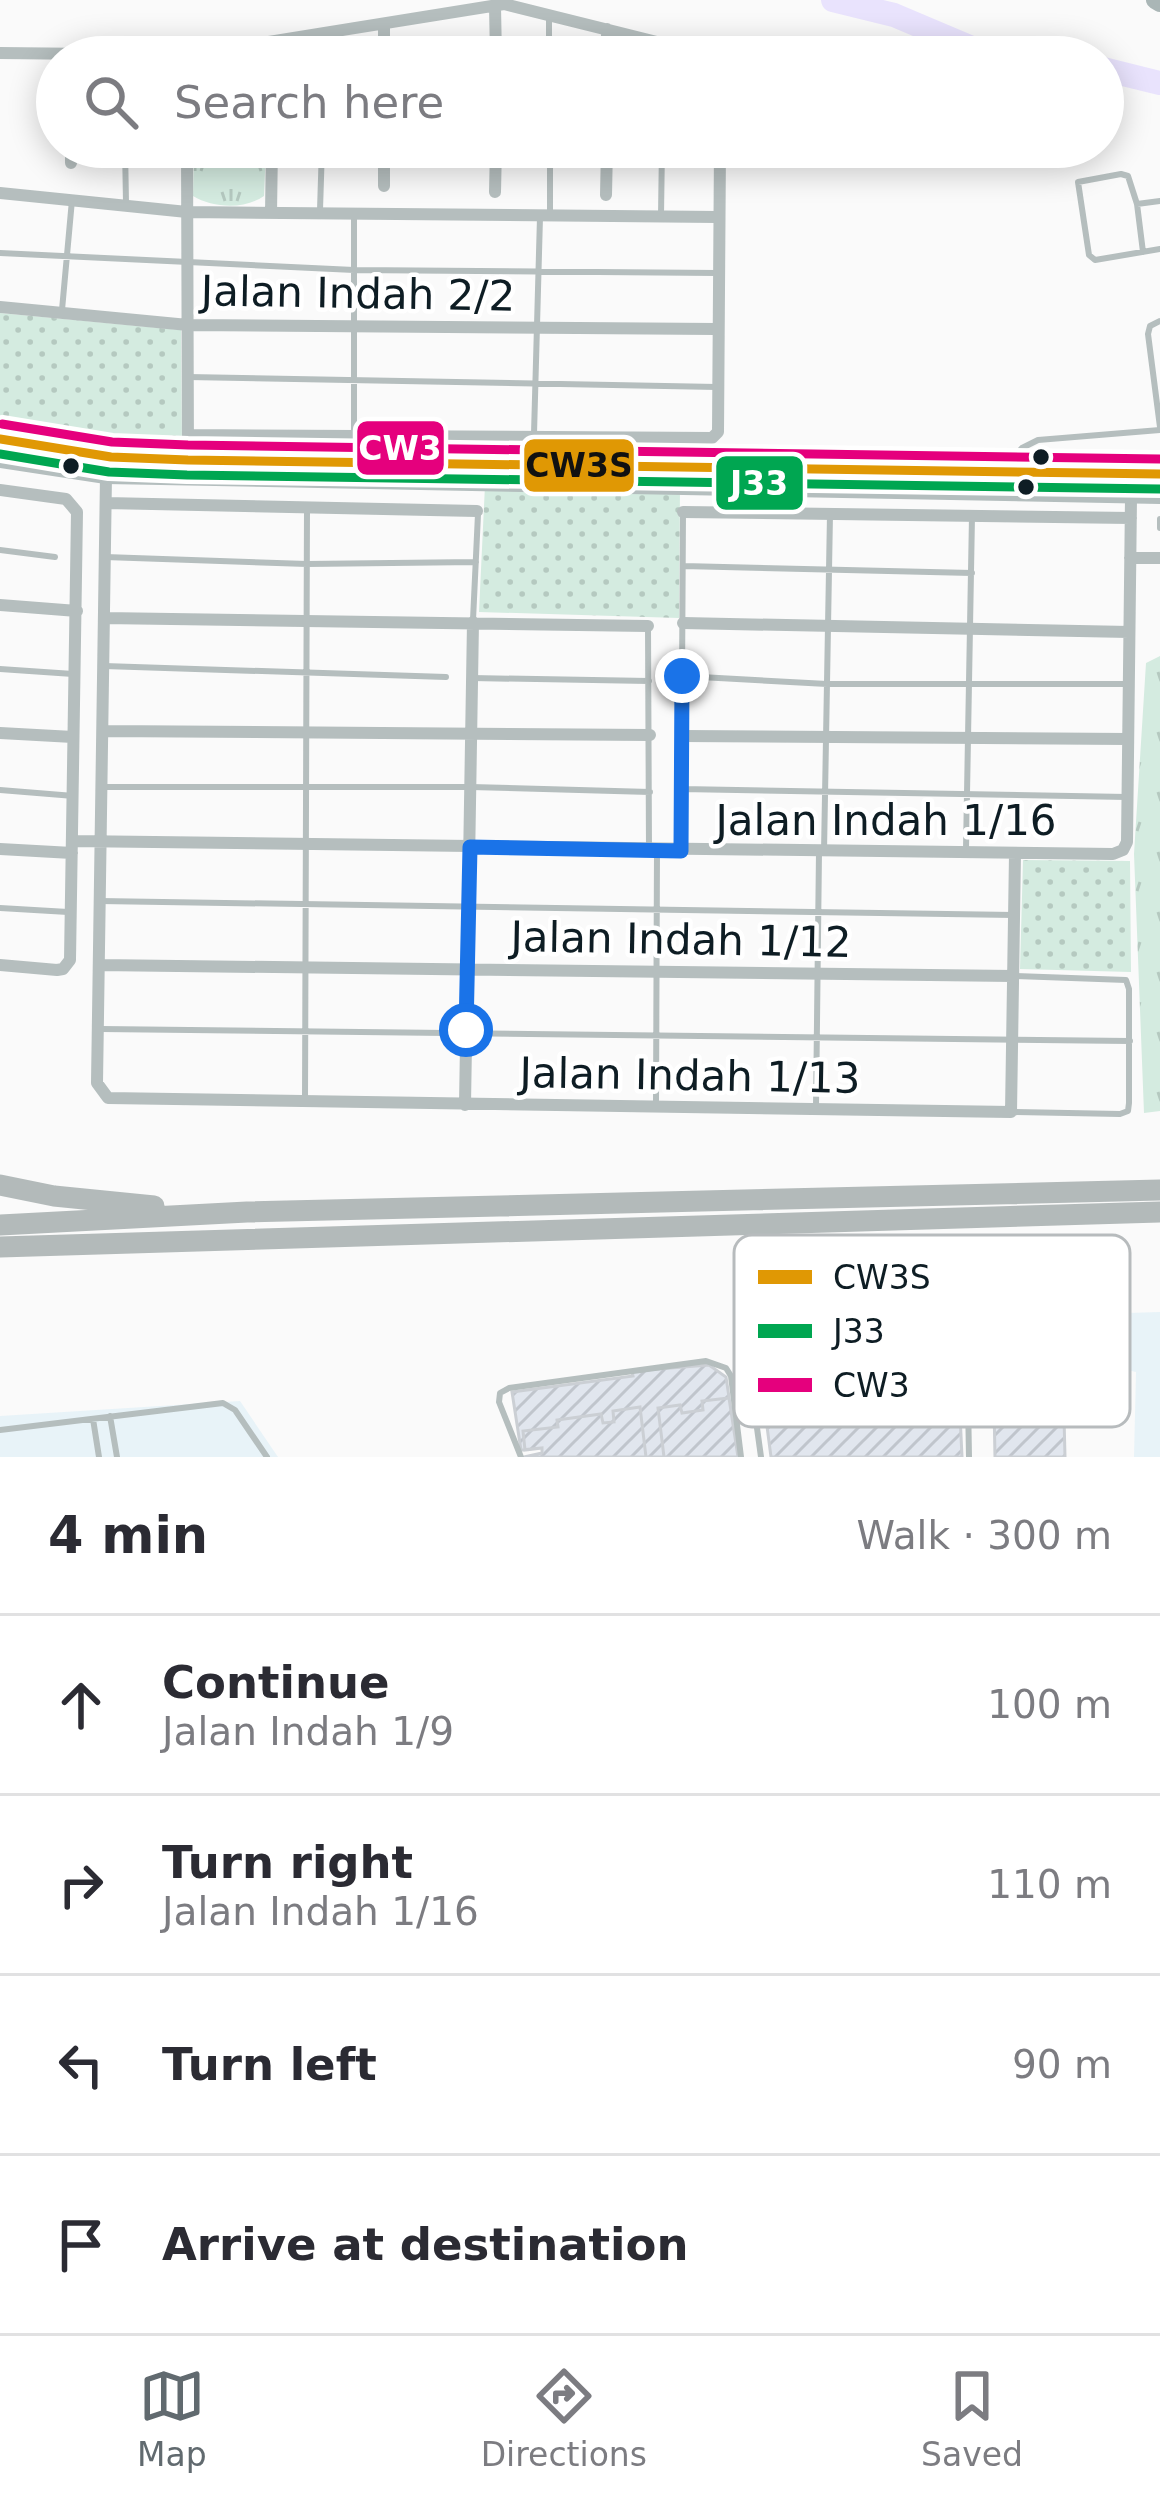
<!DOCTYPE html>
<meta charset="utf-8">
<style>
:root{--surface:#fff;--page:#f7f7f7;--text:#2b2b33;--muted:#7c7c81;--line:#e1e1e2;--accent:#616a6f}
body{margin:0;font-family:"DejaVu Sans",sans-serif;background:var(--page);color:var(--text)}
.stop{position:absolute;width:36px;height:36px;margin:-27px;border:9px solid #1a73e8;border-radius:50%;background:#fff}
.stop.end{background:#1a73e8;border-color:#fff;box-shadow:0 3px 12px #0008}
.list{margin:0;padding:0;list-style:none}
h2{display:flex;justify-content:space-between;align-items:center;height:156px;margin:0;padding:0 48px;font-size:51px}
h2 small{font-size:39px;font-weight:400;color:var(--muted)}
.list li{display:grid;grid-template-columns:78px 1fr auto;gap:36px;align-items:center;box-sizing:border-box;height:180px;padding:0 48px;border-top:3px solid var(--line)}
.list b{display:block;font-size:45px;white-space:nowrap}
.list p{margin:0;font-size:39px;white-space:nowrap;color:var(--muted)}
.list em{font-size:39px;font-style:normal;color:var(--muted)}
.icon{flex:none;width:66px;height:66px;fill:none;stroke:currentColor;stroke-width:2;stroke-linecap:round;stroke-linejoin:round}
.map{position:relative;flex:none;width:1160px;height:1457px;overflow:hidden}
.search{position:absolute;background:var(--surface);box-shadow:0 6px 30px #0003;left:36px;right:36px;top:36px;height:132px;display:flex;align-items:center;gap:30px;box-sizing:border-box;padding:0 42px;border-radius:66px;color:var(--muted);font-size:45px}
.sheet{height:876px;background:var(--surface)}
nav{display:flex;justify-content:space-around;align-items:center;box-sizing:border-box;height:168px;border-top:3px solid var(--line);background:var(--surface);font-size:33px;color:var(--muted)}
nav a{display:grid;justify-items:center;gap:6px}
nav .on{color:var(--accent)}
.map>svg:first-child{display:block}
.built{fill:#e8f3f8}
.grass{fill:url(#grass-tufts)}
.park{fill:url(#park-dots)}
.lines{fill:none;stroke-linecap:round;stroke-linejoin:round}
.river{stroke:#e9e3fd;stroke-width:24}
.building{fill:url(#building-hatch);stroke:#cbcfd4;stroke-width:3}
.lane{stroke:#b5bebe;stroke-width:6}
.street{stroke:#b5bebe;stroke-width:12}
.secondary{stroke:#b4bebe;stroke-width:16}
.primary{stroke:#aab6b6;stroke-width:18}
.highway{stroke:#b3baba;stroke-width:21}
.bus-1-casing{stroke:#fff;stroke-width:18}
.bus-2-casing{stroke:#fff;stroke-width:18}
.bus-3-casing{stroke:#fff;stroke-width:18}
.bus-1{stroke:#e09804;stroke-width:9}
.bus-2{stroke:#00a651;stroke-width:9}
.bus-3{stroke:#e5007d;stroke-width:9}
.route{stroke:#1a73e8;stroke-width:15}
.bus-dot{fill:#0e1d24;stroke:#fff;stroke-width:4.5}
.labels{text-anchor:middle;stroke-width:9;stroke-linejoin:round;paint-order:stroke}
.street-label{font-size:42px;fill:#0e1d24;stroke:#fff}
.key{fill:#fff;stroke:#b7bbbd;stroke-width:3}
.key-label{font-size:33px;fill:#0e1d24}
.line-badge{stroke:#fff;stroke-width:4.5}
.badge-label{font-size:33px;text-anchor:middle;font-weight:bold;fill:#fff}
.pale-badge-label{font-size:33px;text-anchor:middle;font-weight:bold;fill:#111}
</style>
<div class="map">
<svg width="1160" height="1457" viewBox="0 0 1160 1457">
<defs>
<pattern id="grass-tufts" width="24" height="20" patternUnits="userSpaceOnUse" patternTransform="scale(3)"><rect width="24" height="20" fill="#d4ebe0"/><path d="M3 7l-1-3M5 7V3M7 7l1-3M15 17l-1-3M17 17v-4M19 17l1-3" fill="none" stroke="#b5c9c0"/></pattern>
<pattern id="park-dots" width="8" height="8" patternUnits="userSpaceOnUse" patternTransform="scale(3)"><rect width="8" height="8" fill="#d4ebe0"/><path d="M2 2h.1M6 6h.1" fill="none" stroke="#b5c9c0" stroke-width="1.8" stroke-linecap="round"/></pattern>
<pattern id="building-hatch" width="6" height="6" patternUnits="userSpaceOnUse" patternTransform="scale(3)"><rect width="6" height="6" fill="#e1e6ee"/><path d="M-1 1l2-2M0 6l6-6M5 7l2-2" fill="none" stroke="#c0c5cc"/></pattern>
</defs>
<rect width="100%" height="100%" fill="#fafafa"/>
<path class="built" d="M1160,1312V1457H1134L1136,1372L1127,1370V1313Z
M240,1401L278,1457H0V1416Z"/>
<path class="grass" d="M194,147H266L264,196C244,210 213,208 193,196Z
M1160,656V1111L1144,1113L1134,854L1146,663Z"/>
<path class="park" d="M0,313L181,330L182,455L0,430Z
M485,485L680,488L679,618L479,612Z
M1023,860L1130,861L1131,972L1020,969Z"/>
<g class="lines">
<path class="river" d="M833,0L894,15L972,48L1032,57
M1103,69L1160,83"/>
</g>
<path class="building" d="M957,1349L962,1457H771L760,1373L891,1352Z
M1092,1355L1093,1416L1064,1417L1065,1457H995L993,1356Z
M709,1365L726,1377L738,1457H524L542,1453V1448L521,1450L512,1392L633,1376L632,1371Z
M729,1398L738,1457H664L658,1408L680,1405L682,1413L703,1410L702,1401Z
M640,1407L646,1457H524L542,1453V1448L525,1450L523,1431L558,1427L557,1420L601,1414L603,1423L614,1422L613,1411Z"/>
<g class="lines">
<path class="lane" d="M549,19V57
M322,37L323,57
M125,147L126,203
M550,147V213
M1137,204L1160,201
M320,210L322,147
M354,214V436
M661,215L662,147
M1143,252L1137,204L1128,176L1121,174L1078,182L1089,255L1095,260L1160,249
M0,253L354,270L717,273
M62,310L72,200
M1160,321L1150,326L1148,334L1160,427
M188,377L717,387
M534,434L540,217
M1003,469L1022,448L1038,440L1160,430
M1160,519V528
M0,550L55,557
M105,557L307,564L476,562
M683,566L972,573
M473,620L478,514
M648,626L649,850
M104,666L446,677
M0,669L73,674
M682,676L827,684H1128
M472,678L649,681
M102,787H471L650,792
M682,789L1127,797
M0,790L74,796
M966,849L972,516
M681,851L683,512
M824,852L830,514
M100,901L1014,915
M0,908L68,912
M101,1029L1130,1041
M305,1101L307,508
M656,1105L657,850
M816,1107L819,852
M1011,1112L1120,1114L1128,1111L1129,1103V989L1126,980L1013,976
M110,1416L117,1457
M93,1419L99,1457
M0,1430L223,1403L235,1410L267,1457
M521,1457L499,1402L500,1393L509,1388L706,1361L726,1368L731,1376L741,1457
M761,1457L749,1370L752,1361L947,1335H959L967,1343L969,1457"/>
<path class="street" d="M495,6L496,57
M384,25V57
M0,53L187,55L504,4L717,57
M607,57V29
M71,147V163
M187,147L188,460
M384,147V186
M495,192L496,147
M0,193L187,212L717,217
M606,195L607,147
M271,213L272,147
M0,307L188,325L716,329
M188,435L712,438L718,432L720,147
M106,476L97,1083L108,1098L1011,1112L1015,854
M0,490L66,499L77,512L70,960L63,969L57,970L0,965
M106,503L477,511
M683,512L1131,518
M1130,558H1160
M0,605L77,611
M104,618L648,626
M683,623L1129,632
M103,731L650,735
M0,733L73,737
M682,736L1128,739
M72,841L1113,854L1123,850L1127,842L1131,498
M0,849L72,853
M99,965L1013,976
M465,1105L473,622"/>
<path class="secondary" d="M0,439L111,457L188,460L1160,474
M0,460L106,476L1160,496"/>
<path class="primary" d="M1155,0L1160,3"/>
<path class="highway" d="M0,1185L54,1196L154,1206
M0,1225L247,1212L1160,1190
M0,1247L1160,1212"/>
<g class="bus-1-casing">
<path id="bus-1" d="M0,439L111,457L188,460L1160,474"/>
</g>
<g class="bus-2-casing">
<path id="bus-2" d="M0,454L109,472L187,475L1160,489"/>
</g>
<g class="bus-3-casing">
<path id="bus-3" d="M2,424L112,442L188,445L1160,459"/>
</g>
<use href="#bus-1" class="bus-1"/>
<use href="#bus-2" class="bus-2"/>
<use href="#bus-3" class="bus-3"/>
</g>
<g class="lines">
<path class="route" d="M466,1030L470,847L681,851L682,676"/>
</g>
<g class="bus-dot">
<circle cx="1041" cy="457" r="10"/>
<circle cx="71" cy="466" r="10"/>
<circle cx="1026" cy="487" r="10"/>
</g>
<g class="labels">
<g class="street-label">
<text transform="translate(358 293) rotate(1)" y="15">Jalan Indah 2/2</text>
<text x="886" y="835">Jalan Indah 1/16</text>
<text transform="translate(681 939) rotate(1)" y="15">Jalan Indah 1/12</text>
<text transform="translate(690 1075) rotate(1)" y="15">Jalan Indah 1/13</text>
</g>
</g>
<rect x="734" y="1235" width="396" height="192" rx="18" class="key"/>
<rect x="758" y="1270" width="54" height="14" fill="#e09804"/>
<rect x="758" y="1324" width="54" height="14" fill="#00a651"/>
<rect x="758" y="1378" width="54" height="14" fill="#e5007d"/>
<g class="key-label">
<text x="833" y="1289">CW3S</text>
<text x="833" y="1343">J33</text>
<text x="833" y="1397">CW3</text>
</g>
<g class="line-badge">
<rect x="355" y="419" width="91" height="58" rx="12" fill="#e5007d"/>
<rect x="522" y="437" width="114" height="57" rx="12" fill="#e09804"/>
<rect x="714" y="454" width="91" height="58" rx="12" fill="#00a651"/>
</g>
<g class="badge-label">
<text x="400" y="460">CW3</text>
<text x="759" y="495">J33</text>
</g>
<g class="pale-badge-label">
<text x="579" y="477">CW3S</text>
</g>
</svg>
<div class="stop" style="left:466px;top:1030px"></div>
<div class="stop end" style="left:682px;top:676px"></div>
<div class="search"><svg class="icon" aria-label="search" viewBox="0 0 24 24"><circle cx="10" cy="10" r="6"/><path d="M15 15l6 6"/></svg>Search here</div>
</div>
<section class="sheet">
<h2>4 min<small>Walk · 300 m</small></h2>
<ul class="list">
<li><svg class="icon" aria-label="ahead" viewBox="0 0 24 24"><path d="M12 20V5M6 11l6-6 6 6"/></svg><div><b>Continue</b><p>Jalan Indah 1/9</p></div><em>100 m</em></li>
<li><svg class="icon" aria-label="right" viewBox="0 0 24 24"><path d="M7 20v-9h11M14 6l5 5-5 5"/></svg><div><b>Turn right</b><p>Jalan Indah 1/16</p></div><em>110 m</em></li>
<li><svg class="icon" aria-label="left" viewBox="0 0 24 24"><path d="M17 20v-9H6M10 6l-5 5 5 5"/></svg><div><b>Turn left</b></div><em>90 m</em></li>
<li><svg class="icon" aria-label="arrive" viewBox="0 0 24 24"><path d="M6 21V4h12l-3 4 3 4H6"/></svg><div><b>Arrive at destination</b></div></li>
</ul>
</section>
<nav>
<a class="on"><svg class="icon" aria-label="map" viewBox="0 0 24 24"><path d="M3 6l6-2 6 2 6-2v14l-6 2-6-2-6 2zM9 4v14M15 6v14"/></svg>Map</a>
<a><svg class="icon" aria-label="directions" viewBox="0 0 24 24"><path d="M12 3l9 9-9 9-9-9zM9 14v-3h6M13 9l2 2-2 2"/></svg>Directions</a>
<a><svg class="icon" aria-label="saved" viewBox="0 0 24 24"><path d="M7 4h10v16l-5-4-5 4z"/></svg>Saved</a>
</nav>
